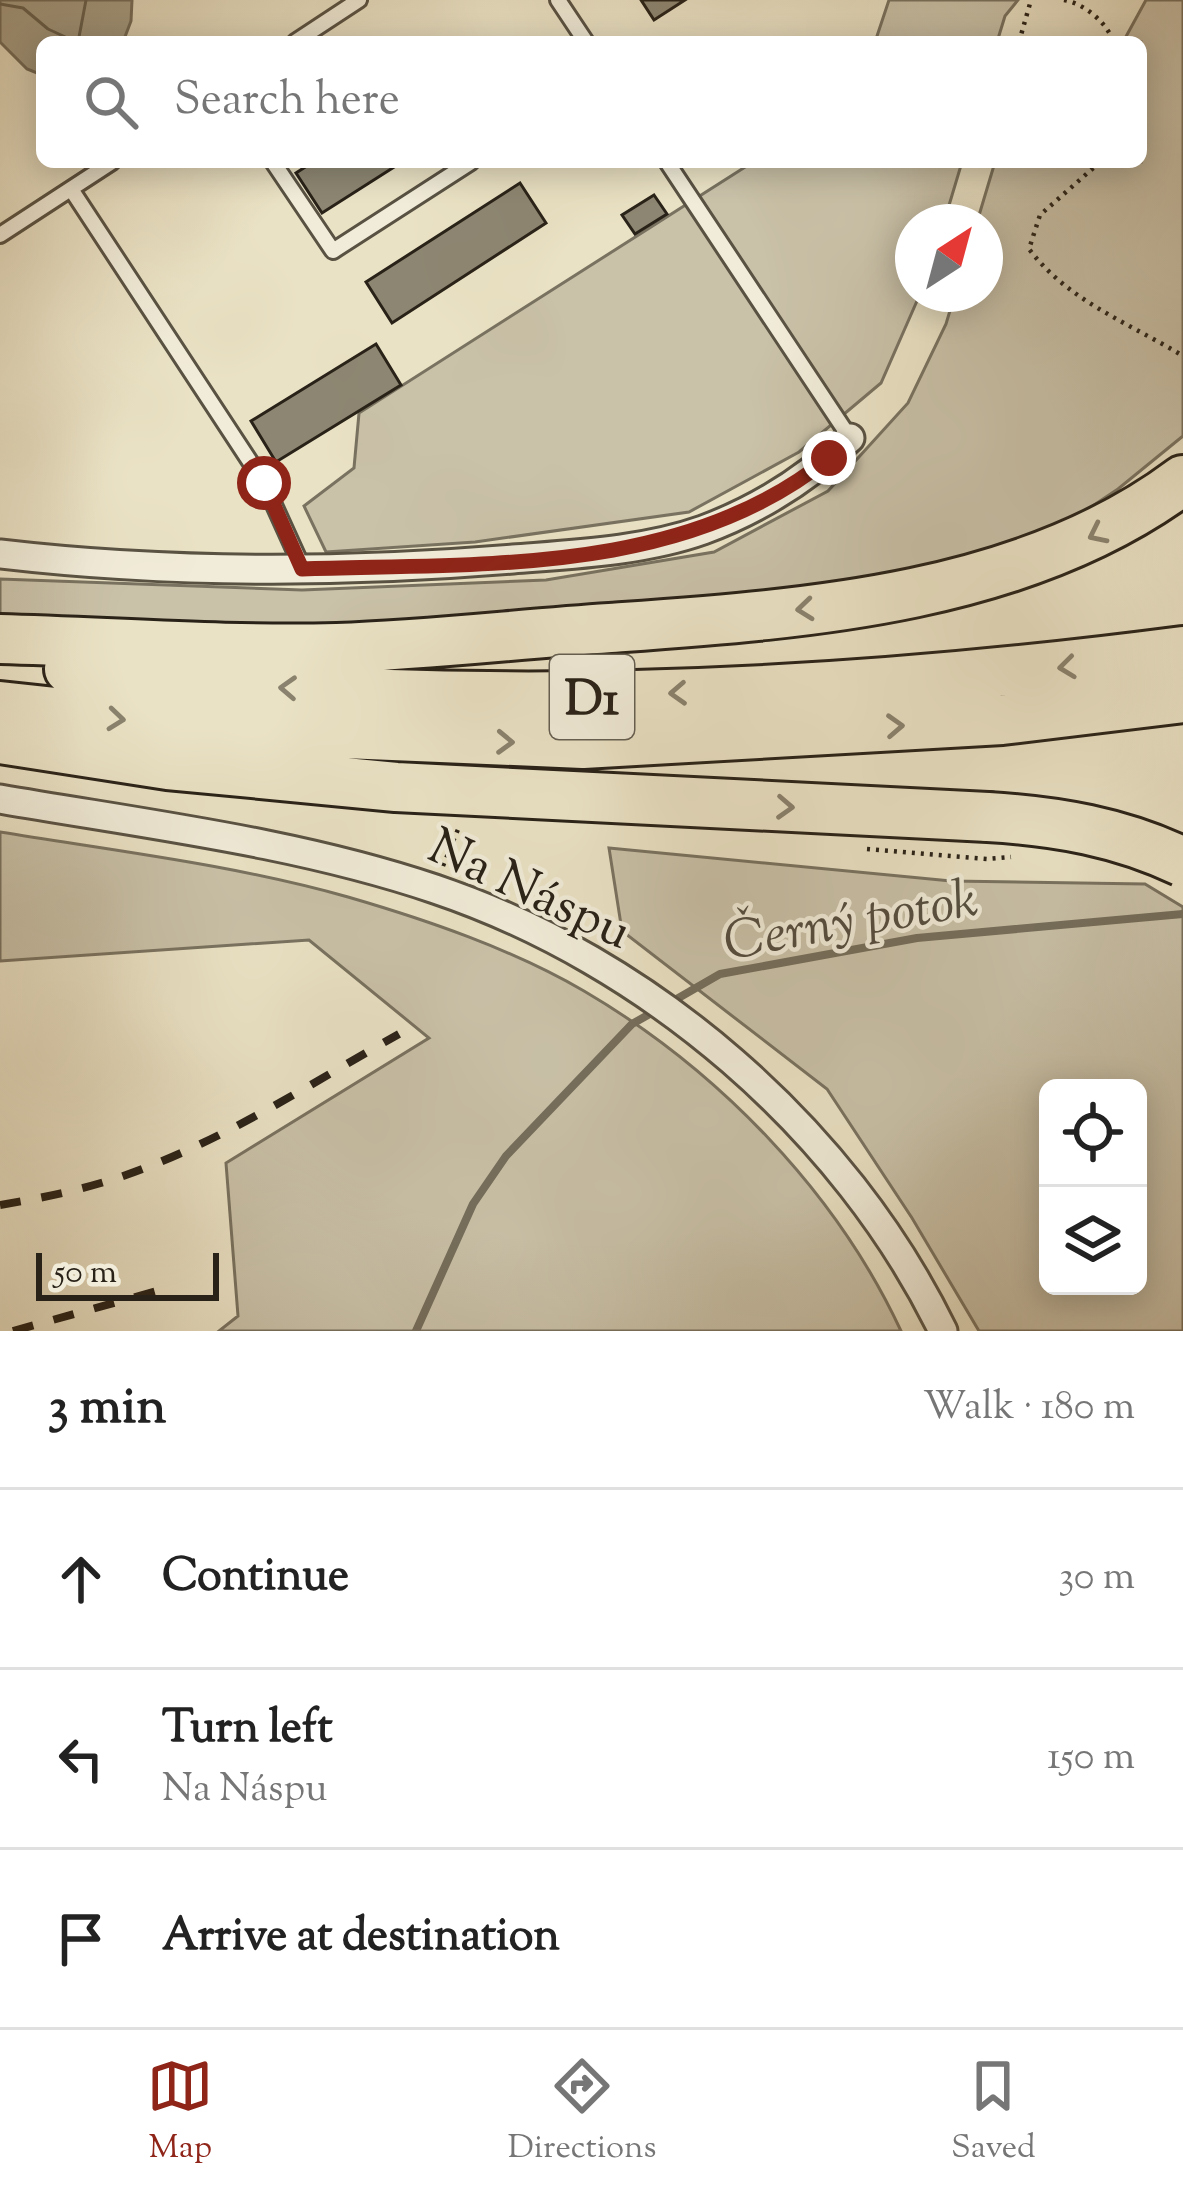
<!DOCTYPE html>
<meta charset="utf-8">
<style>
:root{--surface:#fff;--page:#f6f6f6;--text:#222;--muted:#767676;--line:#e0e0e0;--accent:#8f2418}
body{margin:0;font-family:"Sorts Mill Goudy",serif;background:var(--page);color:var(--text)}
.controls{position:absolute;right:36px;bottom:36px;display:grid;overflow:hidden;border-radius:18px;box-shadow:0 6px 30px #0003}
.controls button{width:108px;height:108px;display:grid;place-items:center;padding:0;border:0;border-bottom:3px solid var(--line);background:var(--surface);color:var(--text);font:60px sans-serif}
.compass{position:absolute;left:895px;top:204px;width:108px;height:108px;border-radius:50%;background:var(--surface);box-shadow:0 6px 30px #0003;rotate:36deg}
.scale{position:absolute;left:36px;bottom:30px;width:183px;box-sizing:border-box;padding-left:12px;border:6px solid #292218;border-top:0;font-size:33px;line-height:42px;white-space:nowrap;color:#292218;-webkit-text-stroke:9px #f1ecd9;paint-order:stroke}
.stop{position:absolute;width:36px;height:36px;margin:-27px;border:9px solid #8f2418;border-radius:50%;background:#fff}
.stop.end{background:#8f2418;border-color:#fff;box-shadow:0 3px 12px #0008}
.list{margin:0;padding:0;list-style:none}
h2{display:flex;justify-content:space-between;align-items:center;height:156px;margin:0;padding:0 48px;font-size:51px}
h2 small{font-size:39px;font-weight:400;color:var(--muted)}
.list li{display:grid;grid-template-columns:78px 1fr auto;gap:36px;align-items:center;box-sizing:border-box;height:180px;padding:0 48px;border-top:3px solid var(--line)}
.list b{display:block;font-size:45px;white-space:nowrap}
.list p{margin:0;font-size:39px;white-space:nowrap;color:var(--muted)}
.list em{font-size:39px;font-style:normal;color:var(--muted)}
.icon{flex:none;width:66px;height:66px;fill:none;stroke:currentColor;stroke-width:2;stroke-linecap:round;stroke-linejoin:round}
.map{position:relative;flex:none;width:1183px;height:1331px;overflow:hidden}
.search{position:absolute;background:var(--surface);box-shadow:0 6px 30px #0003;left:36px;right:36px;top:36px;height:132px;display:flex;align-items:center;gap:30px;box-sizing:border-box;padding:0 42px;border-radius:18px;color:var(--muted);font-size:45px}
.sheet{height:696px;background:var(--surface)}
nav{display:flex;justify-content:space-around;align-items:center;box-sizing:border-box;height:168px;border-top:3px solid var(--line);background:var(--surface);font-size:33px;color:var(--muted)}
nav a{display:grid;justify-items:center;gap:6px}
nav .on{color:var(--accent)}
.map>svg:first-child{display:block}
.green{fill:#c9c1a8;stroke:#797260;stroke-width:3;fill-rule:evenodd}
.water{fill:#a8a18a;stroke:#756e5c;stroke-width:3}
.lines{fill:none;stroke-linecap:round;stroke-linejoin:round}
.shore{stroke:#686251;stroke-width:3}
.stream{stroke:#756e5c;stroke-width:8}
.building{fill:#8d8672;stroke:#292218;stroke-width:3}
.service-casing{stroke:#595243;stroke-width:20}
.minor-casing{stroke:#595243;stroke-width:33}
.motorway-casing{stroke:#292218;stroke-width:54}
.path{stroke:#292218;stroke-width:4.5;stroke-dasharray:3 6;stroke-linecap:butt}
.service{stroke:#f1ecd9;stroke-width:14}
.minor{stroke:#f1ecd9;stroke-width:27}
.motorway{stroke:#eae2c5;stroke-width:48}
.rail{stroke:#292218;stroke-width:8;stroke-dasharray:21 21;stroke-linecap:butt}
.motorway-bridge-casing{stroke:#292218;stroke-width:54;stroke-linecap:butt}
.motorway-bridge{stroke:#eae2c5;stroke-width:48}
.oneway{stroke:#8a826e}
.route{stroke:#8f2418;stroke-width:15}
.labels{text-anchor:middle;stroke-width:9;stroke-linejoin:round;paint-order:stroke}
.shield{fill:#f1ecd9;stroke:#655f52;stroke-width:3}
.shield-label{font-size:48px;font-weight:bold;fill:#292218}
.street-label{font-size:51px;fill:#292218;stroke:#f1ecd9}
.water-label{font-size:54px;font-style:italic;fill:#554e40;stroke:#f1ecd9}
</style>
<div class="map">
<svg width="1183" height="1331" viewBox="0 0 1183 1331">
<rect width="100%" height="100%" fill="#eae2c5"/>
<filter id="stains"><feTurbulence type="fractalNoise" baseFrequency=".00167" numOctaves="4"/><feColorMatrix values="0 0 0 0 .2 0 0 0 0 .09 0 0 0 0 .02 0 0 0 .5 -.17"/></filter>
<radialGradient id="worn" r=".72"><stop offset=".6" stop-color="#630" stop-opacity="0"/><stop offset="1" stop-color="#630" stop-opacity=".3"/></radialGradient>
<path class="green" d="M889,0H1018L1005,16L997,42H875Z
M1146,0H1183V436L1118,489L1067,523L958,567L734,600L290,629L0,614V579L302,590L546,580L714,552L828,491L908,403L946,324L955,294H985V222H977L995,162H1141V42H1123Z
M753,162H962L944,222H913V294H920L881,383L799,452L689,512L475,542L326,552L304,506L354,468L359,413Z
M0,832C116,851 235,865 348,897C427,920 512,949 584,991C717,1069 836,1191 901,1331H219L238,1316L226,1163L429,1038L309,940L0,961Z
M609,848L951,881L1145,884L1183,907V1331H979L912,1218L827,1089L622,931ZM1048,1088H1138V1286H1048Z"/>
<path class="water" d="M0,0H132L131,21L123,42H42V75L27,69L0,42Z"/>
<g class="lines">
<path class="shore" d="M0,4L23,8L48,29L74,41L79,37L86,0"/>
<path class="stream" d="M668,1004L720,974L917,938L1183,914
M416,1331L473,1204L506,1156L632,1024L655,1011"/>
</g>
<path class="building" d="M641,0H685L654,20Z
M313,162H402L322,213L296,173Z
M520,183L546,223L392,323L366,282Z
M654,195L667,214L635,234L622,215Z
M376,344L401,385L276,462L251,421Z"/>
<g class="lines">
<g class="service-casing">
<path id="service" d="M558,0L586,42
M295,42L359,0
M273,162L333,251L471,162
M667,162L850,438
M71,189L264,483L303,569
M0,235L112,162"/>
</g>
<g class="minor-casing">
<path id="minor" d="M0,554C170,574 343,573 513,559C576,554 644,551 703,530C760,509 807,479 850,438
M0,799C144,824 296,842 435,889C649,961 844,1128 943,1331"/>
</g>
<g class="motorway-casing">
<path id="motorway" d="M0,639C112,642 225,651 337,648C428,645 519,634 610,628C803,614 1023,600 1183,480
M69,669C439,715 815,699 1183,651
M0,706L204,728L583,744L1002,720L1183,698
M0,739L168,765L396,787L988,817"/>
</g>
<path class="path" d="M1064,0C1085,4 1106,22 1114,42
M1019,42L1031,0
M1100,162L1040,215L1029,249C1068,301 1129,323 1183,356
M867,849L987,859L1011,857
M443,866L459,827"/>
<use href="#service" class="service"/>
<use href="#minor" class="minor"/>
<use href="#motorway" class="motorway"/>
<path class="rail" d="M0,1205C42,1198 86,1189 126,1175C223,1141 310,1084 399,1034
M13,1331L164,1289"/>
<g class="motorway-bridge-casing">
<path id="motorway-bridge" d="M988,817C1056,821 1121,832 1183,862"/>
</g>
<use href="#motorway-bridge" class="motorway-bridge"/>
</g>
<defs><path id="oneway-chevron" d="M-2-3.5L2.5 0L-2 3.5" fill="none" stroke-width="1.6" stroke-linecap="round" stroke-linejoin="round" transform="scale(3)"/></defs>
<g class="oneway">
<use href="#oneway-chevron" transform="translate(1097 534) rotate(154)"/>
<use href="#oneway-chevron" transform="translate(805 609) rotate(174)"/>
<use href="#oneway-chevron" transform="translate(1067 667) rotate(173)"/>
<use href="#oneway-chevron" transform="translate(288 688) rotate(-177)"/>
<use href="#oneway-chevron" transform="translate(678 693) rotate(177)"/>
<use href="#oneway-chevron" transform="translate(116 719) rotate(6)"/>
<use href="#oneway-chevron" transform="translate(895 726) rotate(-3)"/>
<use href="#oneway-chevron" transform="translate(505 742) rotate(2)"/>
<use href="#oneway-chevron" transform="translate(785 807) rotate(3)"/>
</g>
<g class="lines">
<path class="route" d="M264,483L302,569C481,563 683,576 829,458"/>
</g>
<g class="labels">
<rect class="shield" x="550" y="655" width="84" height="84" rx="9"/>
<g class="shield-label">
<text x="592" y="714">D1</text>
</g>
<g class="street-label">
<text transform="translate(531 887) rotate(25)" y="18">Na Náspu</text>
</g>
<g class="water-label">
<text transform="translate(850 918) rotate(-10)" y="19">Černý potok</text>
</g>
</g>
<rect width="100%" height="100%" filter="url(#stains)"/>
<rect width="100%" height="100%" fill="url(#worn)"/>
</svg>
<div class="controls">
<button><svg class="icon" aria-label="locate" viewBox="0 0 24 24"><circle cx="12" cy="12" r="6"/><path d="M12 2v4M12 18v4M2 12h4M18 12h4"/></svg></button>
<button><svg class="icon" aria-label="layers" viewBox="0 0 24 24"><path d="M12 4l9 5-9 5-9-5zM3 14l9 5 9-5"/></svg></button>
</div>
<svg class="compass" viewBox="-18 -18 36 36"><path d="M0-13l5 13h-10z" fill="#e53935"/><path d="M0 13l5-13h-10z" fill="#767676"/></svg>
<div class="scale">50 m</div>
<div class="stop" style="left:264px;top:483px"></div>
<div class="stop end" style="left:829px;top:458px"></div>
<div class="search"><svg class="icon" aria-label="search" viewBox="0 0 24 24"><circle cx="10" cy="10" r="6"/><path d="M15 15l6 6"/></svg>Search here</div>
</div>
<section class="sheet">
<h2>3 min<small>Walk · 180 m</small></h2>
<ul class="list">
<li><svg class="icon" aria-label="ahead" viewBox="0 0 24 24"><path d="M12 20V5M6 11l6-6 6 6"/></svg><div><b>Continue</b></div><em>30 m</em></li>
<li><svg class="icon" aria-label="left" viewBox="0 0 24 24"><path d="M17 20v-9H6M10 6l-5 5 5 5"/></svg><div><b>Turn left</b><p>Na Náspu</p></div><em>150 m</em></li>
<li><svg class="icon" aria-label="arrive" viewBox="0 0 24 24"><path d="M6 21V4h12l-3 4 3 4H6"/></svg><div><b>Arrive at destination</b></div></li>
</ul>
</section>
<nav>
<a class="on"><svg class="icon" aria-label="map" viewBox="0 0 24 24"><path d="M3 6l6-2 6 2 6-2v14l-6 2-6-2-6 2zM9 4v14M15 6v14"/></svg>Map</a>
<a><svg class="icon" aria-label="directions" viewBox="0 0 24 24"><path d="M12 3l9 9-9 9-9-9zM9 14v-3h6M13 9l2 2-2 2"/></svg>Directions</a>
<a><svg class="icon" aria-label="saved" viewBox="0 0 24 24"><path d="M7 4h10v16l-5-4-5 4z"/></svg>Saved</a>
</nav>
